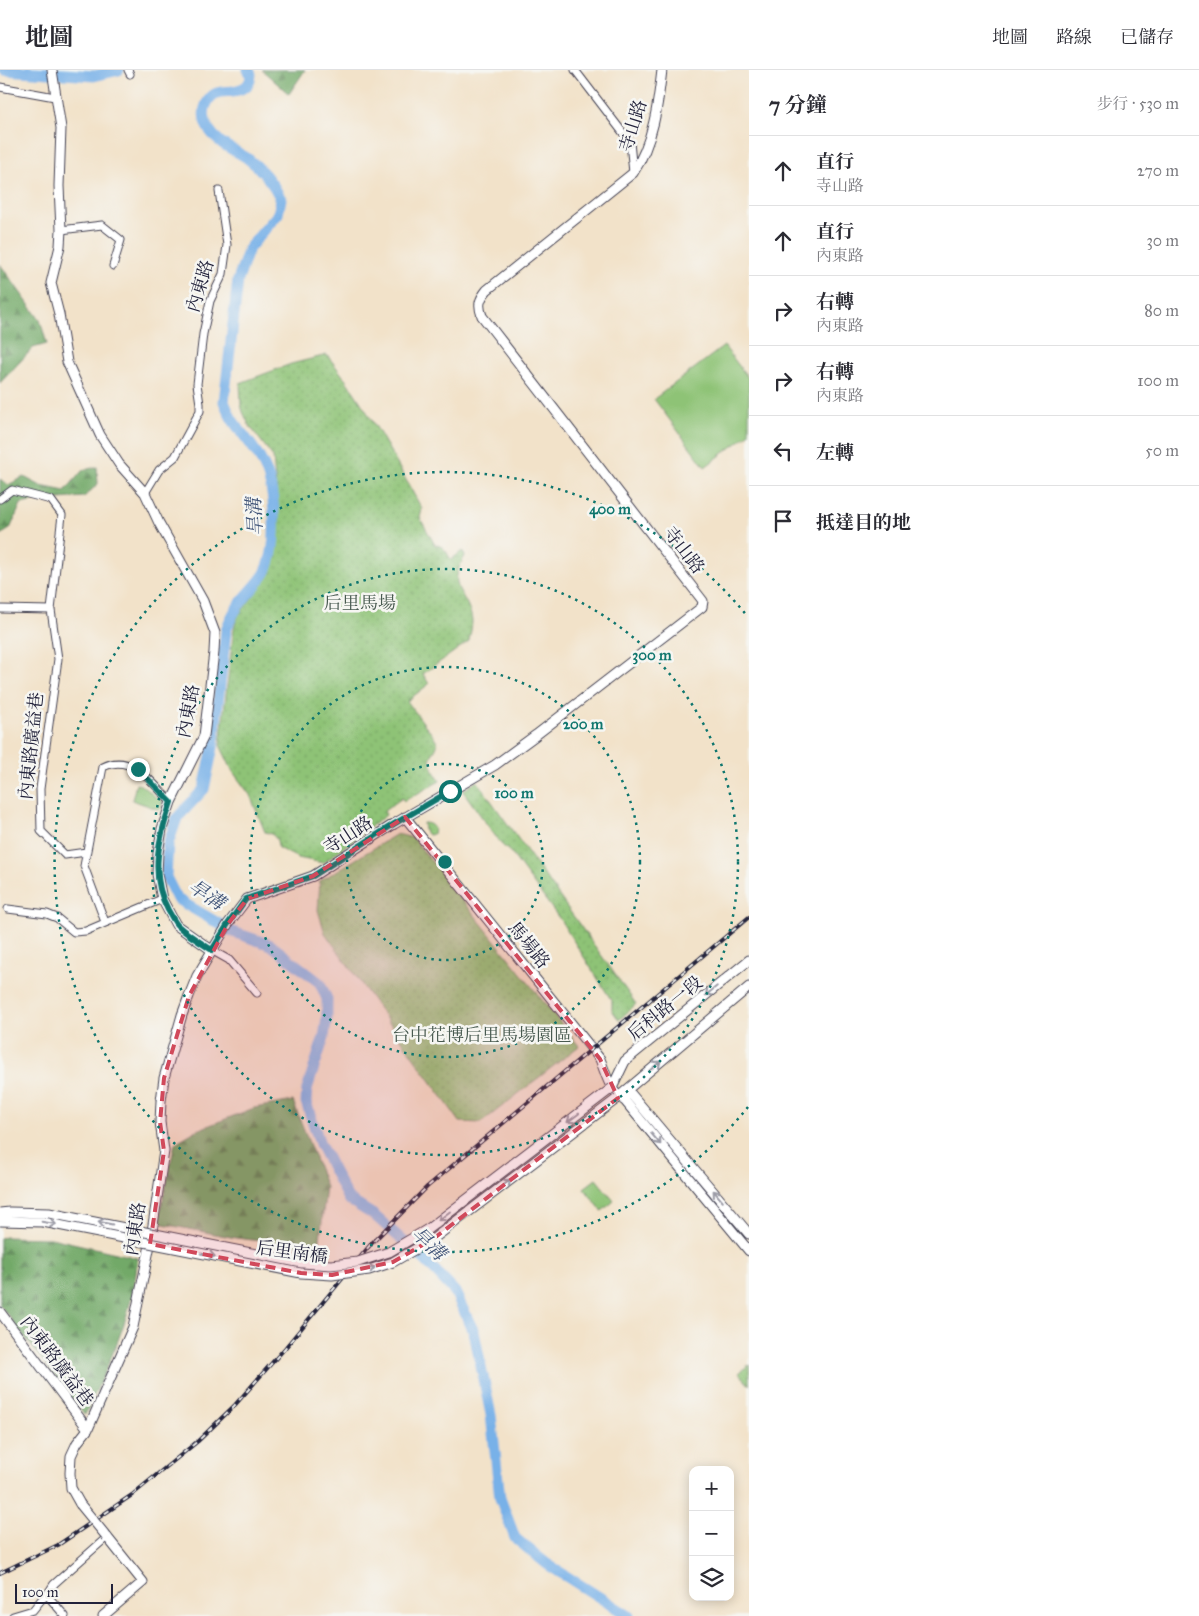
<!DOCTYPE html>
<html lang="zh-TW">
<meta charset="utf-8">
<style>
:root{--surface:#fff;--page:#f7f7f7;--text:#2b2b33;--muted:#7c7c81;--line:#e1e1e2}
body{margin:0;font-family:"IM FELL Great Primer","Noto Serif TC",serif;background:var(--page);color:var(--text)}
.controls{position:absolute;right:15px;bottom:15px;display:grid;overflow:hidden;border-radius:10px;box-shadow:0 2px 12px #0003}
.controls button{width:45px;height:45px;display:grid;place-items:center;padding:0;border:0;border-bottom:1px solid var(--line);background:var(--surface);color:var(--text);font:25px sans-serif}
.scale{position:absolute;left:15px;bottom:12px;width:98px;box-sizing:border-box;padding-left:5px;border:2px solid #22223b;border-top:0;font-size:14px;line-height:18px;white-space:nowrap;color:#22223b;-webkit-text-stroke:4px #f6f6f2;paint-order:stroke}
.stop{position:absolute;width:15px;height:15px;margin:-11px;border:4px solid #0f766e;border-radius:50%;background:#fff}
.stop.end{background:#0f766e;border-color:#fff;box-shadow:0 1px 5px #0008}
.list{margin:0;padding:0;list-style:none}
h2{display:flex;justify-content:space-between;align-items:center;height:65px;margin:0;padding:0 20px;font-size:21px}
h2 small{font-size:16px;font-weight:400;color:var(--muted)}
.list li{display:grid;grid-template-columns:32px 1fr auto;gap:15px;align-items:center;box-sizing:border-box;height:70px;padding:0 20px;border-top:1px solid var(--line)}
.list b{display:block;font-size:19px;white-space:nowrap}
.list p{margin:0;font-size:16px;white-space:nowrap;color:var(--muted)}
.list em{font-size:16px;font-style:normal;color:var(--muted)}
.icon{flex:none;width:28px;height:28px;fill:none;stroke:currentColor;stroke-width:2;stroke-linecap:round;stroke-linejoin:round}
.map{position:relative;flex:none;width:749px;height:1546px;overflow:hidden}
header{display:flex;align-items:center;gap:30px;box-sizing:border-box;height:70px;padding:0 25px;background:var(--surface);border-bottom:1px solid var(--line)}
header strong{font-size:24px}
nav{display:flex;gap:28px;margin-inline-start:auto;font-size:18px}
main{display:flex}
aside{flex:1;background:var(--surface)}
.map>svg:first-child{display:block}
.green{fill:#8ec376;stroke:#587258}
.forest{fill:url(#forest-firs);stroke:#4a6651}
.park{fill:url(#park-dots);stroke:#587258}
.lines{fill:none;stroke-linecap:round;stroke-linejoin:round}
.river{stroke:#78b1e8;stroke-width:11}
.minor-casing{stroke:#413f50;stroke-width:9}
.tertiary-casing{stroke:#413f50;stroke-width:11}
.minor{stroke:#fff;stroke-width:7}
.tertiary{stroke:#fff;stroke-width:9}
.rail-casing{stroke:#22223b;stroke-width:4}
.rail{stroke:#f6f6f2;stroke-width:2;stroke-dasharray:5.5;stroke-linecap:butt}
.tertiary-bridge-casing{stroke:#413f50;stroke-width:11;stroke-linecap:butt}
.tertiary-bridge{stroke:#fff;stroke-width:9}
.oneway{stroke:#9c9ca7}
.route{stroke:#0f766e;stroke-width:6}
.marked{fill:#d1495b;fill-opacity:0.2;stroke:#d1495b;stroke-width:4;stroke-dasharray:10 6;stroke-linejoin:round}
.ring{fill:none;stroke:#0f766e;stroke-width:2.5;stroke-dasharray:2.5 5}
.labels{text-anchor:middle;stroke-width:5;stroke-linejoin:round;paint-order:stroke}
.street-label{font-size:18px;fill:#22223b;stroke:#f6f6f2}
.park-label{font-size:18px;fill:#485a50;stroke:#f6f6f2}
.water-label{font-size:19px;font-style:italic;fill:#405478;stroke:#f6f6f2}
.centre{fill:#0f766e;stroke:#f6f6f2;stroke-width:2.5}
.ring-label{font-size:15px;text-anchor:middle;font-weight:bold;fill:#0f766e;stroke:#f6f6f2;stroke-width:5;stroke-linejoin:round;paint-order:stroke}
</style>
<header>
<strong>地圖</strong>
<nav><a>地圖</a><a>路線</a><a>已儲存</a></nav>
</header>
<main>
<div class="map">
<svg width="749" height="1546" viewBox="0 0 749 1546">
<defs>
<pattern id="forest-firs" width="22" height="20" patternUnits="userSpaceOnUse" patternTransform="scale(1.25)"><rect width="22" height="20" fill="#72a967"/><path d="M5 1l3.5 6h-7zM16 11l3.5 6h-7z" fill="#5d8956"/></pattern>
<pattern id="park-dots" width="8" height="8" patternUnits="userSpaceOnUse" patternTransform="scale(1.25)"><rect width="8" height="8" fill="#8ec376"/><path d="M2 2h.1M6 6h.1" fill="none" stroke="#7aa767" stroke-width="1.8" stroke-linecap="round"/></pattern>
</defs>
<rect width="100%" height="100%" fill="#f6f6f2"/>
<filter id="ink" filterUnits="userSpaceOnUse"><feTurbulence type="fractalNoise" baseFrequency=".02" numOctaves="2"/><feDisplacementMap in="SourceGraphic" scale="10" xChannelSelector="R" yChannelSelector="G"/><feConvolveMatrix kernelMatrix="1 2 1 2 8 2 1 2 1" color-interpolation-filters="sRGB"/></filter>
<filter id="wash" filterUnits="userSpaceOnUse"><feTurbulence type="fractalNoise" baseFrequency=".0096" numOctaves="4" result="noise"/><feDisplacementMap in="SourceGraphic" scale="20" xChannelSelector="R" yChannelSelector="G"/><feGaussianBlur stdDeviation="1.12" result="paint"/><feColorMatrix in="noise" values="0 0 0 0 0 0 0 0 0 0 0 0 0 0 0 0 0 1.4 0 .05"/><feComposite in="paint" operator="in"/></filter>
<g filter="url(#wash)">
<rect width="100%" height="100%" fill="#f2e2c9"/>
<path class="green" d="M724,276L749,309V364L705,397L654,329Z
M136,714C148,715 151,728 163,730L160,740L132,730Z
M423,753C428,753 432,754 434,759L433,764L428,765L424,760Z
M596,1109L614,1131L602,1141L584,1118Z
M749,1295V1315L739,1303Z"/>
<path class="forest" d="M262,0H305L289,24Z
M0,194L40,250L47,274L33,278L0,313Z
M97,397L98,414L84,427L35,431L21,434L10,459L0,465V409L8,415L24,407L41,416L65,421L83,400Z
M293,1031L326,1117L319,1178L236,1168L158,1153L175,1073L197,1060L254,1038Z
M5,1167L51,1168L138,1188C136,1200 135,1214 132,1226C122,1268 103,1306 85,1345L0,1235V1168Z"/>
<path class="park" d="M327,285C365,332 393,387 422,439L420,448L435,475C444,475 447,483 451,490L462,481L465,486C444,520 469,522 472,551C472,557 470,565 469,571L423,604L429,614L407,631L437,671C438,679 434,680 431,687C428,695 436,704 440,711L404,731L402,728L384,741L386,745L323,793L298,788L278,778C278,768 274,764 265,762L250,725L233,702L220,675L234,558L237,547L270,504L275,490L279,452L273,387L249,355L243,342L241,335L240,313L291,294Z
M477,711L636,934L619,950L612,940V931L559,848L511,783L501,774L463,721Z
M397,764L413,768L579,976L481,1053L460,1052L325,863L318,840L320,811Z"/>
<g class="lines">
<path class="river" d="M4,0L94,6L119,0
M248,0L251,4C251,9 250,14 245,17C229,27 215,14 206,35C203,41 204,52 208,58C219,75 231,78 247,88C262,99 273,113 281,129L278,144L249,178L238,210L224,332C227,338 229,344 232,349C242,365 255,377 263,394C276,419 279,477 265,503C259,513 250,521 243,530C235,539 230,549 226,560L213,677L204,719L177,748L168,774L166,807L177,829L233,862L271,875L320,913L327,929V948L324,967L307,1019L306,1032L320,1074L348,1129L375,1146L426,1191L455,1222L474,1262L491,1345L500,1428L515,1468L547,1494L629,1546"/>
</g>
</g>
<g filter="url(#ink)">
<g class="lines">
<g class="minor-casing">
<path id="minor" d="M128,0L130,4
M575,0L630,72L633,103
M0,17L55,27
M61,160L102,155L121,170L113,196
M145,423L159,400L175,387L200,341V334L197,314L203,264L210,231L223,204L227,175L219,121
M0,429L12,420L51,430L62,445L51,540L58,589L40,719L41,761L65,785L86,782
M0,539L51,540
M8,839L47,844L57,848L74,862L86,861L162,829
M105,852L84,796L103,697C132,682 153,714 171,732
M213,881L229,890L257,923
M47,1525L65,1546
M13,1546L33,1540L41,1530L47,1525L54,1514L107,1467"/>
</g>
<g class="tertiary-casing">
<path id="tertiary" d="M52,0L61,58L59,116L61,160L60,176L51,213L59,244L67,292L100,365L119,394L145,423L159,453L203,531L215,563L214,582L204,666L171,732L162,759L158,783L157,804L162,829L176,855L213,881
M405,747L600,989C606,1004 610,1023 625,1031L749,1181
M612,1018L625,991L749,890
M622,1024L749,917
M618,1028L631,1024L749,1164
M0,1242L88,1359
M80,1434L71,1418L70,1403L71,1386L77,1373L88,1359L133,1257L150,1175L164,1081L160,1052L161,1031L164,1008L182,945L189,926L197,906L228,854L247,829L313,806L394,754L495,695L536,665L702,537L703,531L482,246C478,235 479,230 487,220L633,103C653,73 658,35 662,0
M103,1546L143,1512L107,1467"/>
</g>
<use href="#minor" class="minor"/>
<use href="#tertiary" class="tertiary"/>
<g class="rail-casing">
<path id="rail" d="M0,1503L58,1475L132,1425L198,1371L234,1336L285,1278L371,1174L427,1117L749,847"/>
</g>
<use href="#rail" class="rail"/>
<g class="tertiary-bridge-casing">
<path id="tertiary-bridge" d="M0,1143L10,1142L49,1143L302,1193L331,1195L358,1192L389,1182L428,1159L612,1018
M0,1151L43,1152L301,1203L332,1205L369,1200L393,1192L433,1169L618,1028
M80,1434L107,1467"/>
</g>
<use href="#tertiary-bridge" class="tertiary-bridge"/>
</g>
<defs><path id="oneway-shaft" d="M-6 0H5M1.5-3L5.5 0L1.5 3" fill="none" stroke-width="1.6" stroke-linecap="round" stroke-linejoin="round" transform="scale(1.25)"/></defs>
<g class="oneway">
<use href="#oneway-shaft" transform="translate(711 921) rotate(141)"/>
<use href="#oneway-shaft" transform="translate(655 996) rotate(-40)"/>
<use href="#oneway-shaft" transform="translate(573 1048) rotate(143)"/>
<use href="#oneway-shaft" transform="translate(656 1069) rotate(50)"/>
<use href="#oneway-shaft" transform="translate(505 1114) rotate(-37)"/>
<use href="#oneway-shaft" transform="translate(718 1126) rotate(-130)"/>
<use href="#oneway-shaft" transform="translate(444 1146) rotate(143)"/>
<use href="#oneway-shaft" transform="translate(49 1153) rotate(10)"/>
<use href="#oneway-shaft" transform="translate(105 1153) rotate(-169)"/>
<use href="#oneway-shaft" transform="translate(208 1185) rotate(11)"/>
<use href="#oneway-shaft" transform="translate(368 1199) rotate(-13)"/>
</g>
</g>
<g class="lines" filter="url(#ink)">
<path class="route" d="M138,699L171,732C159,768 149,805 168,840C171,845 174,852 178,856C188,865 201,873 212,880L228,854L246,829L313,806L394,754L450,721"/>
</g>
<path class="marked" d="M405,747L600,989L618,1028L433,1169L393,1192L332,1205L301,1203L150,1174L164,1081L160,1052L164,1008L189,926L228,854L247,829L313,806Z"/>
<g class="ring">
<circle cx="445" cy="792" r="98"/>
<circle cx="445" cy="792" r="195"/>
<circle cx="445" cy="792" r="293"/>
<path d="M748 1037A390 390 0 1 1 748 547"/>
</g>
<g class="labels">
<g class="street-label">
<text transform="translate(633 56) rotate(-73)" y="6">寺山路</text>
<text transform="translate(200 216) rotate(-73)" y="6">內東路</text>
<text transform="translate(684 480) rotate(52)" y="6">寺山路</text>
<text transform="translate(188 641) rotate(-79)" y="6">內東路</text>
<text transform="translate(31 676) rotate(-84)" y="6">內東路廣益巷</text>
<text transform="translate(348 765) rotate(-33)" y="6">寺山路</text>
<text transform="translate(529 875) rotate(51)" y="6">馬場路</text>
<text transform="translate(665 938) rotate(-39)" y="6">后科路一段</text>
<text transform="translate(135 1159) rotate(-81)" y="6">內東路</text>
<text transform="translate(292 1182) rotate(8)" y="6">后里南橋</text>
<text transform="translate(57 1291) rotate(53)" y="6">內東路廣益巷</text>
</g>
<g class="park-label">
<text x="360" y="539">后里馬場</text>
<text x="482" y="971">台中花博后里馬場園區</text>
</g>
<g class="water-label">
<text transform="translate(254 447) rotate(-93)" y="7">旱溝</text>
<text transform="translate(207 824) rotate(34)" y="7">旱溝</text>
<text transform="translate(429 1173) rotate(44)" y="7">旱溝</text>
</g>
</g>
<circle cx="445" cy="792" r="8" class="centre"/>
<g class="ring-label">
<text x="610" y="444">400 m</text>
<text x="652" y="590">300 m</text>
<text x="583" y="659">200 m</text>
<text x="514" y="728">100 m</text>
</g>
</svg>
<div class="controls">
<button>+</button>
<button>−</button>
<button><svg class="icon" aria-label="layers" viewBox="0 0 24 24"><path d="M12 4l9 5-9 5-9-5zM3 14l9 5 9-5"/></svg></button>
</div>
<div class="scale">100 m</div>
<div class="stop" style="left:450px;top:721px"></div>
<div class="stop end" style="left:138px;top:699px"></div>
</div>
<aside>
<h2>7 分鐘<small>步行 · 530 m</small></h2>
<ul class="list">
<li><svg class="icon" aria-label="ahead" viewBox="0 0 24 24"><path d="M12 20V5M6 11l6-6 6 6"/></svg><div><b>直行</b><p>寺山路</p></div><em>270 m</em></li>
<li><svg class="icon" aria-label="ahead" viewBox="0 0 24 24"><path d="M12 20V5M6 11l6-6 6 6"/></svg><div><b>直行</b><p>內東路</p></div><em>30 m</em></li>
<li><svg class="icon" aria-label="right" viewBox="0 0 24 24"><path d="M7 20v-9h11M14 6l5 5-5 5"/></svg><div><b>右轉</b><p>內東路</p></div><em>80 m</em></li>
<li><svg class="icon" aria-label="right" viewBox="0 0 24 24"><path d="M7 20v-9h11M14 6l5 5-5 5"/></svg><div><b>右轉</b><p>內東路</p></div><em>100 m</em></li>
<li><svg class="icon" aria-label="left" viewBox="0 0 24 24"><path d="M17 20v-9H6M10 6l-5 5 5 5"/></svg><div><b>左轉</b></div><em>50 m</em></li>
<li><svg class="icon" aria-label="arrive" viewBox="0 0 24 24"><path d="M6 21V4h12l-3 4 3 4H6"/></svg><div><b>抵達目的地</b></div></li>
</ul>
</aside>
</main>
